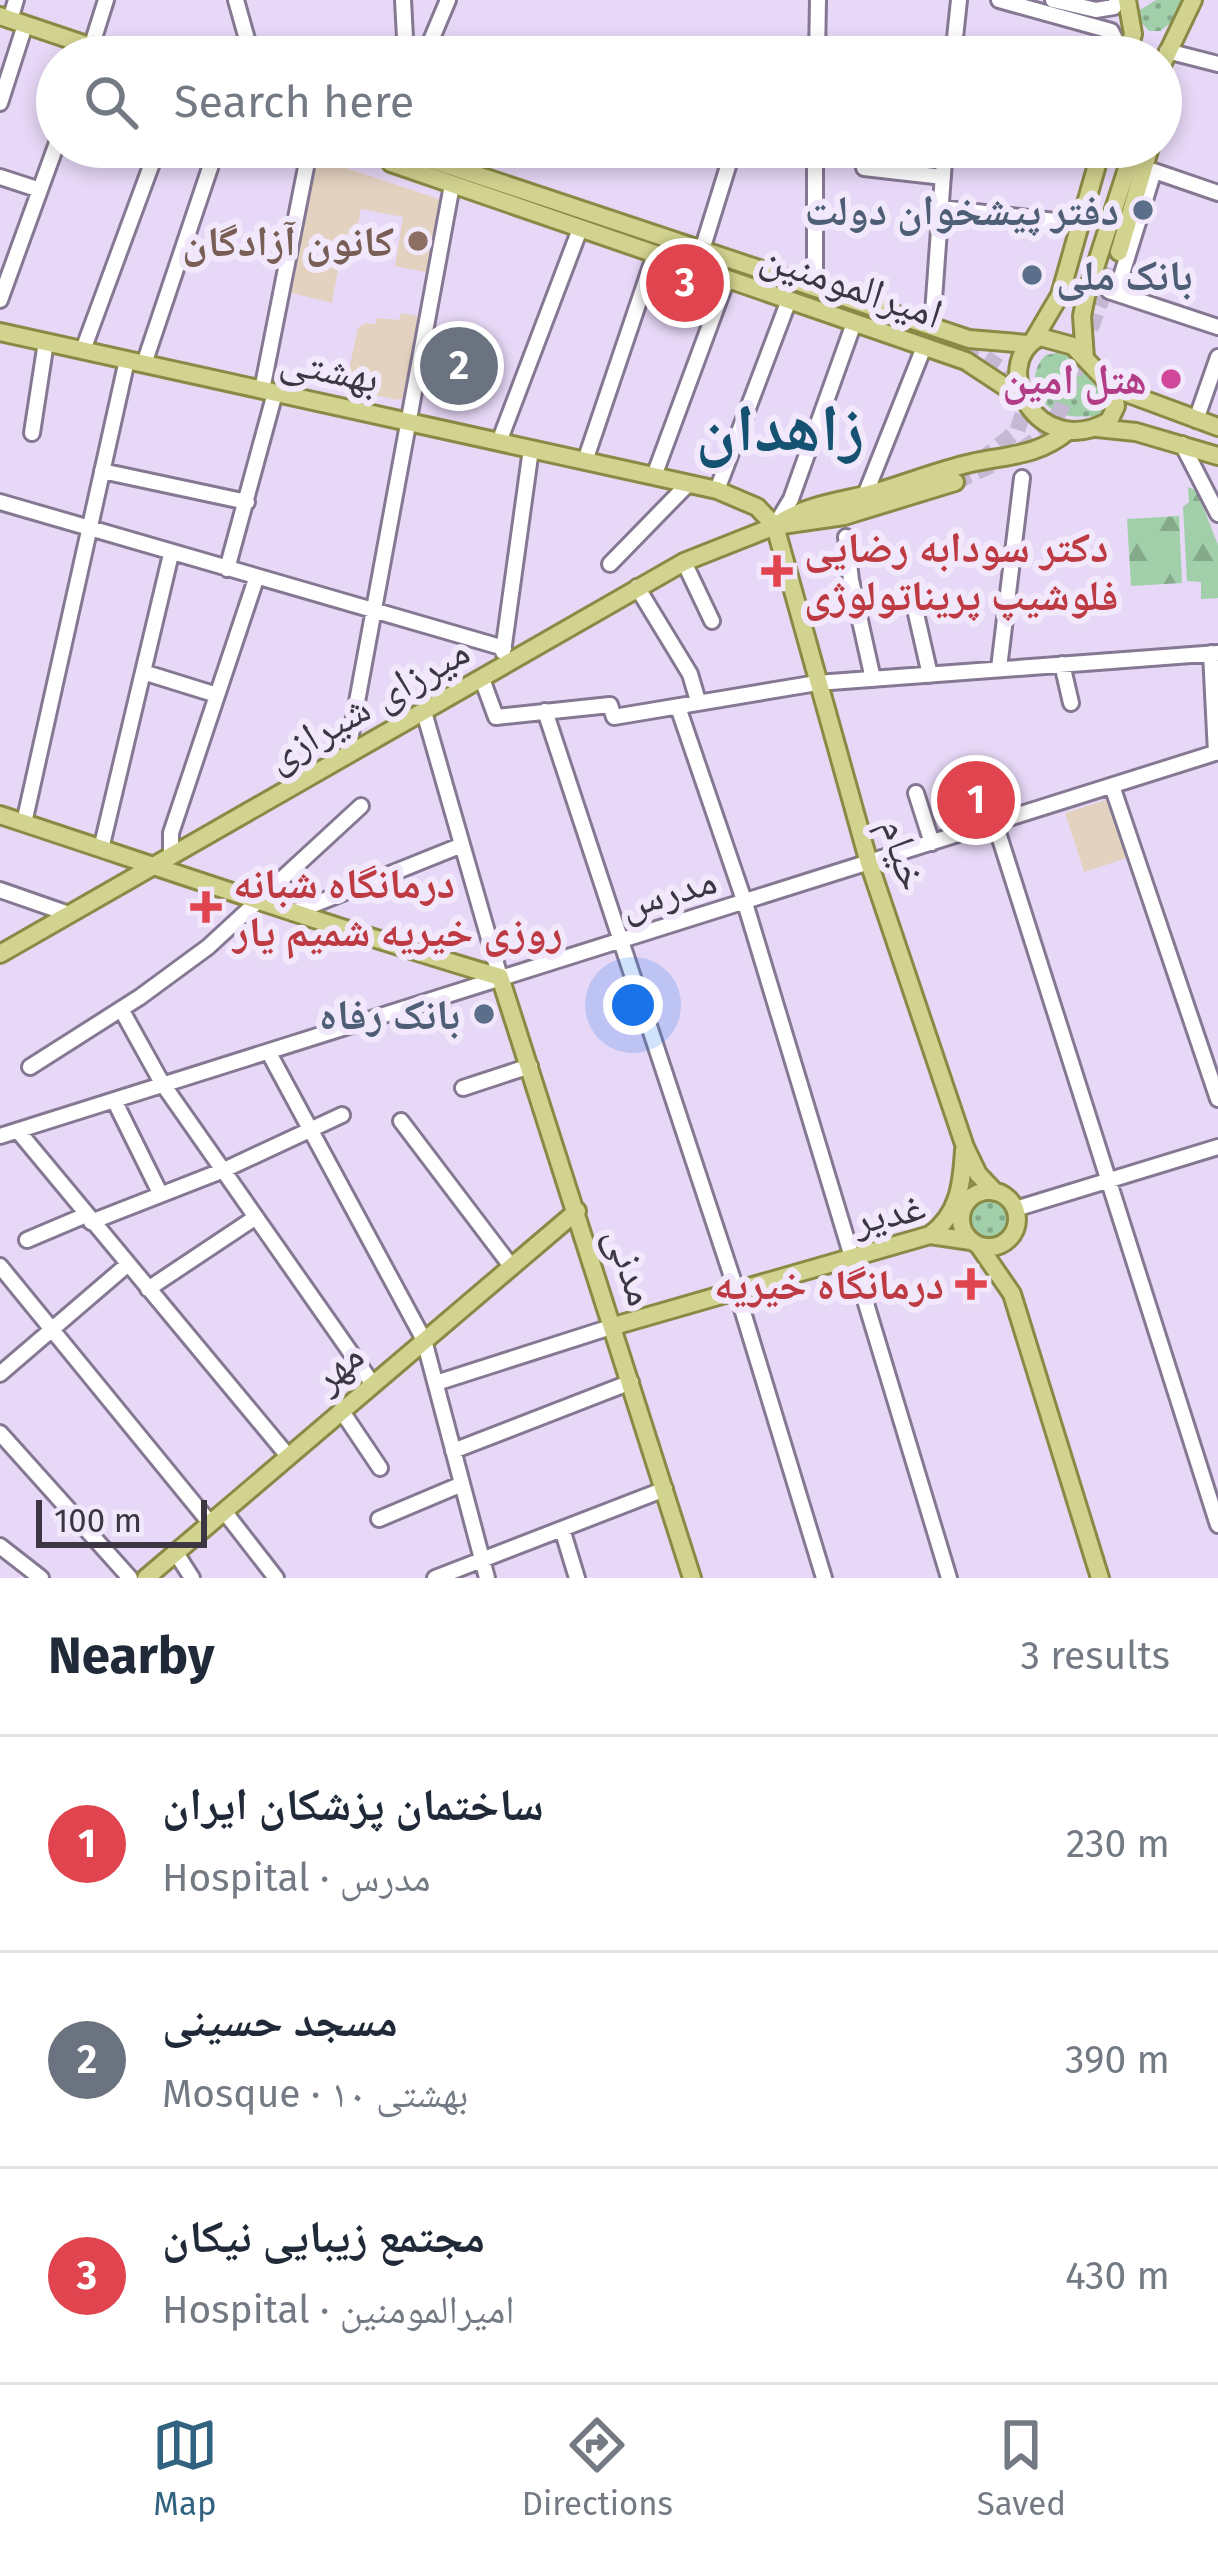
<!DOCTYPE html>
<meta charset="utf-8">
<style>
:root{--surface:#fff;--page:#f2f2f3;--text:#1f2937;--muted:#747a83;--line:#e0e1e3;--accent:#316280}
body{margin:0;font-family:"Fira Sans","Noto Naskh Arabic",sans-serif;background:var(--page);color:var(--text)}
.scale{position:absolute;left:36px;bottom:30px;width:171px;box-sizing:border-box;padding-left:12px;border:6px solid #3b3642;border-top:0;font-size:33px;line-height:42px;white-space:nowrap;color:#3b3642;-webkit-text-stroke:9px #f1e8fb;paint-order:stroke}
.you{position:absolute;left:633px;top:1005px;width:42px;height:42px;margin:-30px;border:9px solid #fff;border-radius:50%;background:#1a73e8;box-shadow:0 0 0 18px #1a73e833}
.badge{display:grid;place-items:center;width:78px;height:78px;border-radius:50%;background:var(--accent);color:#fff;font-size:39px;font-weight:700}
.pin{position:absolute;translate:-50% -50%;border:6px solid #fff;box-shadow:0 3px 12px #0006}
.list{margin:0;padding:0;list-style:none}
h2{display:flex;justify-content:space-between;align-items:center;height:156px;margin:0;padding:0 48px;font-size:51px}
h2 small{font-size:39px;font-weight:400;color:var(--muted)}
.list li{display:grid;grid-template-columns:78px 1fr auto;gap:36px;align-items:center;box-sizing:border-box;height:216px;padding:0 48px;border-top:3px solid var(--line)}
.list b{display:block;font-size:45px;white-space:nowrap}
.list p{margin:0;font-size:39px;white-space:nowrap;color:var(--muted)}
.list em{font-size:39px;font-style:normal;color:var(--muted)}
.icon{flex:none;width:66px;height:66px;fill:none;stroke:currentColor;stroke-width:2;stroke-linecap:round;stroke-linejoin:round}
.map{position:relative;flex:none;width:1218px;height:1578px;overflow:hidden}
.search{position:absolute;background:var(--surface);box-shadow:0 6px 18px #0003;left:36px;right:36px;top:36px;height:132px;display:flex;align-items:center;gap:30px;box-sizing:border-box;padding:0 42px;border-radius:66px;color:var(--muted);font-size:45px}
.sheet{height:804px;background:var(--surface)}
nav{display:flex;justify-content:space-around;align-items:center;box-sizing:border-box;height:168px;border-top:3px solid var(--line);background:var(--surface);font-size:33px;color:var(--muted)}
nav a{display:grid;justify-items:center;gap:6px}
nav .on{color:var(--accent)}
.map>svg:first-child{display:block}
.education{fill:#e4d2c1}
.grass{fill:url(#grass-dots)}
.forest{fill:url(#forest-firs)}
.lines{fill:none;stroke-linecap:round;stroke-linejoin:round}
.major-tunnel{stroke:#c5b8d3;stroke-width:16;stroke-dasharray:16 8;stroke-linecap:butt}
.minor-casing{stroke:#857893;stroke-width:20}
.major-casing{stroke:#8a8945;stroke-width:22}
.minor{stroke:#fff;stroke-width:14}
.major{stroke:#d3d390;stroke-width:16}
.service-dot{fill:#5c6f8a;stroke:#f1e8fb;stroke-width:4.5}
.education-dot{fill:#8d6e63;stroke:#f1e8fb;stroke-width:4.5}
.hotel-dot{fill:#d1479c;stroke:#f1e8fb;stroke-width:4.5}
.health-dot{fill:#e0444e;stroke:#f1e8fb;stroke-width:4.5}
.labels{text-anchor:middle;stroke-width:12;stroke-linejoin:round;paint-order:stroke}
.service-label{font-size:42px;font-weight:bold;fill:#4e5e75;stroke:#f1e8fb;text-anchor:end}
.education-label{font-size:42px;font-weight:bold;fill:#785e54;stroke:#f1e8fb;text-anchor:end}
.street-label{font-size:42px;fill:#3b3642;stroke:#f1e8fb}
.hotel-label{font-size:42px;font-weight:bold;fill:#b23c85;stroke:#f1e8fb;text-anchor:end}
.health-label{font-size:42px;font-weight:bold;fill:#be3a42;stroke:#f1e8fb;text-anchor:start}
.town-label{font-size:66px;font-weight:bold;fill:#155171;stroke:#f1e8fb}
</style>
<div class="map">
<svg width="1218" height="1578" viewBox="0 0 1218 1578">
<defs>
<pattern id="grass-dots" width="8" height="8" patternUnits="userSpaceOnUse" patternTransform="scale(3)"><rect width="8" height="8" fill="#a1cfa9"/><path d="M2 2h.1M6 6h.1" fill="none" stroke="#84a98b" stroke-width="1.8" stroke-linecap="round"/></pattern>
<pattern id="forest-firs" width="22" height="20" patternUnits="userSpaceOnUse" patternTransform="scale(3)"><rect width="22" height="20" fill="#a1cfa9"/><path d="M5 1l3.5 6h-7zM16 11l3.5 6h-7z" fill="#84a98b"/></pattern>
</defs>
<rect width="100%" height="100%" fill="#e7d8f7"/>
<path class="education" d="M316,158L445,201L431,273L395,266L403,217L361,209L351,259L340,258L332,303L288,292Z
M401,313L418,316L405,397L398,400L355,391L348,374L358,328L366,323L376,324V318L399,320Z
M1112,798L1130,857L1084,872L1065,813Z"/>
<path class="grass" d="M1156,0H1184L1177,18L1160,31H1149L1138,19L1140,10Z
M1057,353L1068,356L1109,400L1112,405L1103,416C1090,416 1073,418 1061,414C1035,405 1026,373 1046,355Z
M968 1219a20 20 0 1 1 40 0a20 20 0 1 1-40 0Z"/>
<path class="forest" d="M1188,487L1197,491L1218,545V598L1201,599V582L1187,581L1183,507L1189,502Z
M1179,516L1182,583L1131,586L1127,519Z"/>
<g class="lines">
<path class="major-tunnel" d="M873,316L980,354L1005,371L1024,411L1017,431L979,462
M1021,450L1046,433L1061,409L1119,252
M955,482L998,462"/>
<g class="minor-casing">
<path id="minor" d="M236,0L252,57
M403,0L406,57
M999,0L1111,31L1124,57
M1053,0L1096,10L1114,7L1117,0
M10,20L16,0
M1167,51L1218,64
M88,57L106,0
M424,57L448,0
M817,57L818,0
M953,57L959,0
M0,103L25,25
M864,168L943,177
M0,177L40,190
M941,208L1081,224
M702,250L734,147
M815,287V147
M1109,291L1218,327
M1116,293L1154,171L1218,193
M0,300L57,143
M932,327L945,147
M83,350L158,147
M144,364L217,147
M262,390L310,147
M1196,420L1218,357
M32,433L46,342
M499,442L580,229
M1182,444L1218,514
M585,461L655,254
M102,471L247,502
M654,476L727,279
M717,490L789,300
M865,495L924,347
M0,502L504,648
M776,524L791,499L854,323
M846,537L851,580L873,679
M684,562L712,621
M610,564L688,484
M227,569L275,393
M637,587L690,674L698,701
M912,596L930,675
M503,652L531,449
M1211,653L1216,753
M1062,664L1071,703
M999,668L1022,478
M143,672L217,695
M482,679L496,717L610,705L614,717L817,683L1218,653
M678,707L745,903L949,1578
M545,711L736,1289L824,1578
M424,712L500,977
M347,756L452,185
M1112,786L1218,1099
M916,793L932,843
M24,823L127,360
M995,823L1218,1525
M101,849L171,554
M171,856V833L256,579
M0,890L69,914
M293,913L462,845
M121,1009L162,1083L372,1383
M269,1053L424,1340L487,1578
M30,1067L140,997L208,947L361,806
M463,1088L530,1066
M114,1100L160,1193
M401,1121L511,1266
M18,1131L288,1456
M0,1136L1218,752
M1015,1209L1218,1147
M91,1222L224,1170L342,1115
M27,1240L86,1215
M0,1266L210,1523
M148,1289L256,1217
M0,1374L127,1265
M436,1383L614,1326
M341,1410L380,1468
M0,1433L130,1578
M453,1451L631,1382
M224,1511L276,1578
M379,1519L462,1484
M562,1529L577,1578
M0,1546L41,1578
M176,1553L192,1578
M435,1578L665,1489"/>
</g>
<g class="major-casing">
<path id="major" d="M1127,0L1133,34L1127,57
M0,16L122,57
M1161,67L1193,0
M389,147L391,163L966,361L1025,400
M393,147L969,339L1028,344
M1119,252L1150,147
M0,332L717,490L757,507L775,526
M1040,337L1073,346L1113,388L1116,406L1109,421C1036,462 988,364 1040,337Z
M1034,339L1060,295L1102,147
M1085,358L1082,316L1086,296L1134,147
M1113,388L1218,427
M1097,428L1136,432L1218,456
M781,522C811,503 846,501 880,491C910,482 940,470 971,463C1008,455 1038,456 1068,431
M775,526L869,863L965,1147L978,1174L995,1192
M0,815C167,870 332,927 500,977L692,1578
M0,954L684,562L775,526L844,516L955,482
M961 1219a28 28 0 1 1 56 0a28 28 0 1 1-56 0Z
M930,1235C959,1214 962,1184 964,1150
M979,1246L1012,1294L1100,1578
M614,1326L930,1235L971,1241
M146,1578L577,1211"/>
</g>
<use href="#minor" class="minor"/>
<use href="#major" class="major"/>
</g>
<g class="service-dot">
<circle cx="1143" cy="210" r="12"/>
<circle cx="1032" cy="275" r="12"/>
<circle cx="484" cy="1014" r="12"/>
</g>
<circle class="education-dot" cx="418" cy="241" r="12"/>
<circle class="hotel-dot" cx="1171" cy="379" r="12"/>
<g class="health-dot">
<path d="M771 553h12v12h12v12h-12v12h-12v-12h-12v-12h12z"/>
<path d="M200 889h12v12h12v12h-12v12h-12v-12h-12v-12h12z"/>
<path d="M965 1266h12v12h12v12h-12v12h-12v-12h-12v-12h12z"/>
</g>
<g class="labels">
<g class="service-label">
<text x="1119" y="225">دفتر پیشخوان دولت</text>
<text x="1056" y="290" text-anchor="start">بانک ملی</text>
<text x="460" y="1029">بانک رفاه</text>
</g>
<g class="education-label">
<text x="394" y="256">کانون آزادگان</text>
</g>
<g class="street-label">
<text transform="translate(852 284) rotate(19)" y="15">امیرالمومنین</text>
<text transform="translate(330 368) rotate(12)" y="15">بهشتی</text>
<text transform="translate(367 703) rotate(-30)" y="15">میرزای شیرازی</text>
<text transform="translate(905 854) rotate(73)" y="15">خیام</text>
<text transform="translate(668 891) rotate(-16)" y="15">مدرس</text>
<text transform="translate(889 1212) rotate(-12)" y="15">غدیر</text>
<text transform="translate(632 1266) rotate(72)" y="15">مدنی</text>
<text transform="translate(337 1366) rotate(-41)" y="15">مهر</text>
</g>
<g class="hotel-label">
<text x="1147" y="394">هتل امین</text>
</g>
<g class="health-label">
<text x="804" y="562">دکتر سودابه رضایی<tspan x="804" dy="48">فلوشیپ پریناتولوژی</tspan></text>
<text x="233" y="898">درمانگاه شبانه<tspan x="233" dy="48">روزی خیریه شمیم یار</tspan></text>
<text x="944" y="1299" text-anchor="end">درمانگاه خیریه</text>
</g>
<g class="town-label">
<text x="780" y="451">زاهدان</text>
</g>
</g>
</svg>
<div class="scale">100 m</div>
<div class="you"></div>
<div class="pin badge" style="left:976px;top:800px;background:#e0444e">1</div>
<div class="pin badge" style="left:459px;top:366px;background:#6b7280">2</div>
<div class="pin badge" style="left:685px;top:283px;background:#e0444e">3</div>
<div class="search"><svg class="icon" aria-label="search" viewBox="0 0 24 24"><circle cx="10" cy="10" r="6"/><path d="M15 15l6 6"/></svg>Search here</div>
</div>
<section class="sheet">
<h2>Nearby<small>3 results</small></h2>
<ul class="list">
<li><span class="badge" style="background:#e0444e">1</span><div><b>ساختمان پزشکان ایران</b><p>Hospital · مدرس</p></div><em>230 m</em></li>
<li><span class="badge" style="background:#6b7280">2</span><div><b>مسجد حسینی</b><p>Mosque · بهشتی ۱۰</p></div><em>390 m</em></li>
<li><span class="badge" style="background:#e0444e">3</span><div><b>مجتمع زیبایی نیکان</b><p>Hospital · امیرالمومنین</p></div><em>430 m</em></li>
</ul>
</section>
<nav>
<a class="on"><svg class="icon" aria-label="map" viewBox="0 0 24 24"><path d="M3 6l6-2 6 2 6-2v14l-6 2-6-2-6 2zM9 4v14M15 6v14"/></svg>Map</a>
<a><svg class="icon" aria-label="directions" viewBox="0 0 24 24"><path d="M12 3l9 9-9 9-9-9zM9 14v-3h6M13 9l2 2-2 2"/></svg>Directions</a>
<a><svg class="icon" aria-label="saved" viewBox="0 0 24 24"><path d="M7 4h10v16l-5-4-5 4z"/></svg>Saved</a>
</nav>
